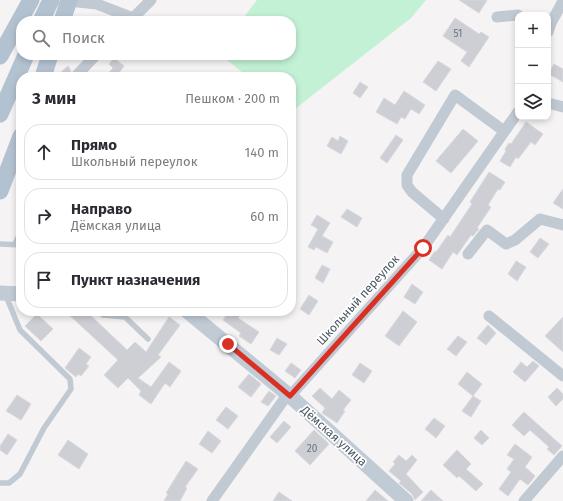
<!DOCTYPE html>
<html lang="ru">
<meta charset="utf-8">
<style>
:root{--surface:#fff;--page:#f7f7f7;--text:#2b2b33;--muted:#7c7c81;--line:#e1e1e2}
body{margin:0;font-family:"Fira Sans",sans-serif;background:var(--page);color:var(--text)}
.controls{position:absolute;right:12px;top:12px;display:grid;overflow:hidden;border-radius:8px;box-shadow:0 2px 6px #0003}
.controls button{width:36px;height:36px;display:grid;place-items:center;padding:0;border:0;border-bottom:1px solid var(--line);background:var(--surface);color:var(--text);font:20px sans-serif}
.stop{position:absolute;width:12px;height:12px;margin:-9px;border:3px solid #d93025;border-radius:50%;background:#fff}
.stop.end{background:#d93025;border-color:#fff;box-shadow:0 1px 4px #0008}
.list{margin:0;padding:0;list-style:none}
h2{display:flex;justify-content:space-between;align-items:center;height:52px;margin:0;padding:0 16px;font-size:17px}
h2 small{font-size:13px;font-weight:400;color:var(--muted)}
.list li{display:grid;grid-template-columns:26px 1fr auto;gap:12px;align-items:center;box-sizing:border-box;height:56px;margin:0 8px 8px;padding:0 8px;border:1px solid var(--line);border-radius:16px}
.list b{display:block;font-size:15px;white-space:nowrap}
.list p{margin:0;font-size:13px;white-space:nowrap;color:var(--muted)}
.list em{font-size:13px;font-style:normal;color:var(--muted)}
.icon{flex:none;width:22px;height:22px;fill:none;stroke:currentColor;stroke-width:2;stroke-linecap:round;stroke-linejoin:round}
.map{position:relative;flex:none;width:563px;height:501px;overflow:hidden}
.search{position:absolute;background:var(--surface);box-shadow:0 2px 6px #0003;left:16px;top:16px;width:280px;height:44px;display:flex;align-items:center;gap:10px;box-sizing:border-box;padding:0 14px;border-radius:16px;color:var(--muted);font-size:15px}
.panel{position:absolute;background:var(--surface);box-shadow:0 2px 6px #0003;left:16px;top:72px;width:280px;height:244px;border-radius:16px}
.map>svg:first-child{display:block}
.green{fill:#c3f1d5}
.building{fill:#cdcfd5;stroke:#d7d9de}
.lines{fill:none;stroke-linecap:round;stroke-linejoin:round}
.lane{stroke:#c1cad2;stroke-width:5.5}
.street{stroke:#c1cad2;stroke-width:11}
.secondary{stroke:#c1cbd6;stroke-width:15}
.primary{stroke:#b3c2d1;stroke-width:17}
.route{stroke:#d93025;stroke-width:5}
.labels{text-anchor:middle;stroke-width:3.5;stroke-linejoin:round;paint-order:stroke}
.number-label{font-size:10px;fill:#6b747e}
.street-label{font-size:12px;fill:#4a5661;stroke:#fff}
</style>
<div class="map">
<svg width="563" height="501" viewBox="0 0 563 501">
<rect width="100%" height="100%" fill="#f5f3f3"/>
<path class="green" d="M257,0H426L411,18L291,112V77H248L221,55H291V21H241Z"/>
<path class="building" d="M459,0H487L479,13Z
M455,18L479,34L481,32L489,37L469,67L461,61L467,52L443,36Z
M114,58L124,66L116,77H105L113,68L109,64Z
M438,61L451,69L436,91L423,82Z
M554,64L563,69V82L549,74Z
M68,66L71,71L68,77H66L61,72Z
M360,82L368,87L360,98L353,93Z
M404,91L425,105L419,114L411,109L405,119L401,117L397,124L376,112L384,98L395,105Z
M526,122L543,134L535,145L531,142L518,159L516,157L510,167L500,161L506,151L505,149L509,143L511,144Z
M463,129L478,141L451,173L436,161Z
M396,135L403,140L387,163L380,158Z
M340,136L348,141L341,154L327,146L332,137L338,141Z
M489,172L505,182L500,190L498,189L488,205L491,207L477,228L479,229L473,236L471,235L457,255L453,252L442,269L429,260L435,251L436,252L448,235L450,237L472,204L470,202Z
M563,189V209L553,203Z
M347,209L362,218L357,227L341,217Z
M317,215L330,223L322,236L333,242L327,253L316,247L314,250L308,247L318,229L311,225Z
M540,238L549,244L538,258L530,252Z
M516,261L526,267L517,281L508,274Z
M322,265L330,269L323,283L315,278Z
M412,284L423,292L415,304L404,297Z
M309,295L318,301L309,315L300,309Z
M65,311H86L127,350L135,342L146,352L169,317L180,325L158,355L161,357L138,378L151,387L169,362L181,371L170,387L165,383L151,404L139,395L141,391L128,378L118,388L104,375L118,360Z
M229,311H235L240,315L238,318L259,332L251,344L239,336L241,333L223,320Z
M403,311L417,322L399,346L385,336Z
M37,314L53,329L41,341L25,326Z
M563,317V352L545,336Z
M488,325L496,333L486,345L477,338Z
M458,336L467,342L456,356L447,349Z
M277,338L287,344L279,355L270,350Z
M79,348L91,357L86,364L89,366L81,376L78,374L76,377L65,368Z
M533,361L539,366L525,382L513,372L521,362L527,367Z
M291,363L301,370L295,378L285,371Z
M360,363L372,371L364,383L352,375Z
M467,372L482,384L473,396L458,384Z
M249,374L261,384L251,397L238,387Z
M320,388L332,399L339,390L351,400L343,410L345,411L337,423L322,413L325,408L312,396Z
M557,388L563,394V399L556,406L548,397Z
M269,391L276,396L268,406L261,402Z
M17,395L31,404L21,420L6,411Z
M473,396L481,401L471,417L462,411Z
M226,407L238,416L228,429L216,420Z
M524,412L562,446L554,455L547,449L549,447L530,430L524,436L512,425Z
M434,418L445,426L436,438L425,429Z
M284,421L291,427L277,443L270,437Z
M314,430L329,444L310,465L295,451Z
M481,430L489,438L482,445L474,438Z
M208,431L221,441L212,453L199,444Z
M8,434L17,440L7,455L0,450V446Z
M68,440L88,454L79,469L58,455Z
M515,444L532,457L525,467L535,476L528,485L520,479L508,496L499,489L511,472L507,469L514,459L507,455Z
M457,450L471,464L466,469L483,484L476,491L459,476L457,478L443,465Z
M399,455L406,461L412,455L417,460L406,474L423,492L415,500L412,494L399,483L401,481L389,471L395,464L393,462Z
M186,461L198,469L185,487L187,488L180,501H164L168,494L166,493Z
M375,490L388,501H366Z
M431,490L443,501H421Z
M279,492L292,501H273Z"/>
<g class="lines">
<path class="lane" d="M0,244L21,245
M15,244L21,231
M98,311L103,315L125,317L148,339
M0,483H9L20,474L44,428L71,389L70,379L20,330L6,296"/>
<path class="street" d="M69,1L97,4L133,18
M497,17L518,15
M130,21L151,0
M548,32L551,23L563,1
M75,77L96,55
M548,103L563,107
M444,219L412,192L407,185V175L455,95L504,131
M468,254L487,230L506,244L515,240L540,219L563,225
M489,316L563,376
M212,501L285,398L290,396L423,248L518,112
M524,501L563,456"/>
<path class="secondary" d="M0,293L21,294
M187,311L290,396L406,501"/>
<path class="primary" d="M41,21L51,0
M62,21L69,0
M0,56L31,0
M43,77L50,55
M0,114L26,55
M0,191L21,136"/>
</g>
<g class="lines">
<path class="route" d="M228,344L290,396L423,248"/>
</g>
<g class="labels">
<g class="number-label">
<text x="458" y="37">51</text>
<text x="312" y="452">20</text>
</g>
<g class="street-label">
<text transform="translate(358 300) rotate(-48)" y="4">Школьный переулок</text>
<text transform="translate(334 436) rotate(42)" y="4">Дёмская улица</text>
</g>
</g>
</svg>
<div class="controls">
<button>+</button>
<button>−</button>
<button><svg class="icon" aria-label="layers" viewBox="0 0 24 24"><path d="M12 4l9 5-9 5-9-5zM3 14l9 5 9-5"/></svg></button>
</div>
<div class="stop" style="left:423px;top:248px"></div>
<div class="stop end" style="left:228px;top:344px"></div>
<div class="search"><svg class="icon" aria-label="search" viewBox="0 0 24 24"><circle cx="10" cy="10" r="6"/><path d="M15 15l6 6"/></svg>Поиск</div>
<section class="panel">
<h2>3 мин<small>Пешком · 200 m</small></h2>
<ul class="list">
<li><svg class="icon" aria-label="ahead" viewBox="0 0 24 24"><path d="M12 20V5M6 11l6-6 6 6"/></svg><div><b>Прямо</b><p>Школьный переулок</p></div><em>140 m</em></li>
<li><svg class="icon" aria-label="right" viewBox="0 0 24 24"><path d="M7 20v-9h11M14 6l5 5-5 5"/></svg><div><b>Направо</b><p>Дёмская улица</p></div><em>60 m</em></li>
<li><svg class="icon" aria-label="arrive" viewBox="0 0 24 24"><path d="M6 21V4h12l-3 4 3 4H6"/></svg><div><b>Пункт назначения</b></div></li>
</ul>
</section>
</div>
